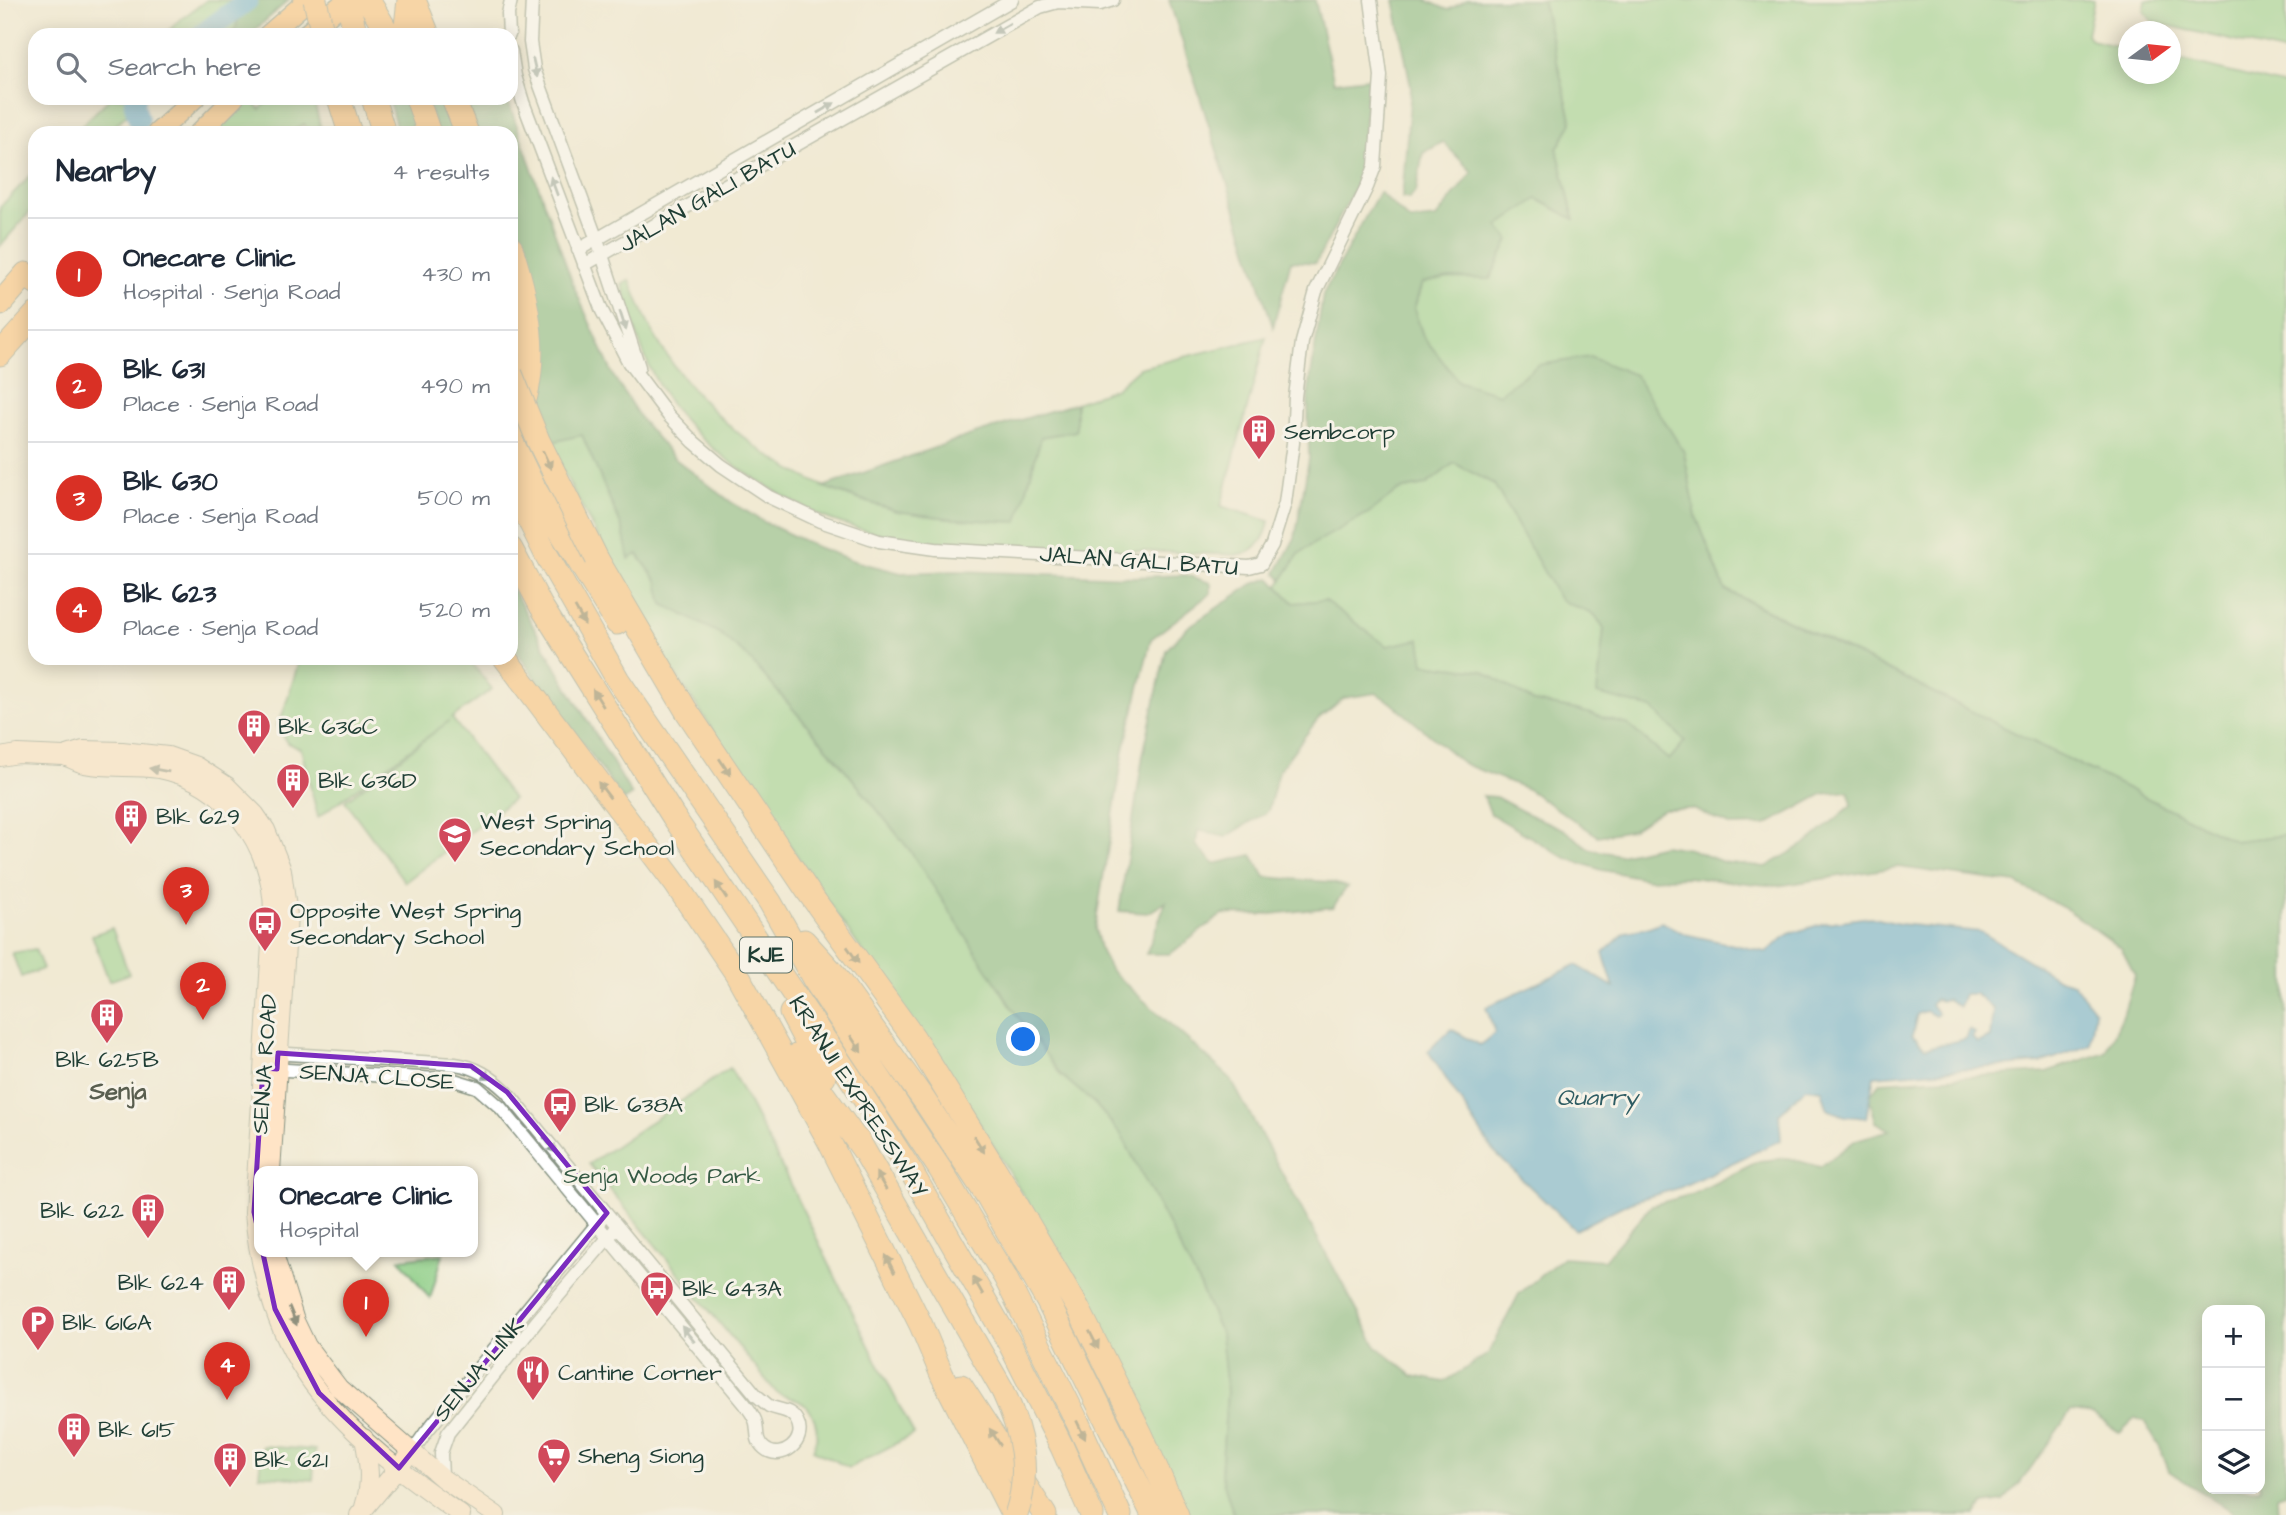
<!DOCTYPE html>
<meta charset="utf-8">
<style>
:root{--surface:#fff;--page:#f2f2f3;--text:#1f2937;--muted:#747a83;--line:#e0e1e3;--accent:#d93025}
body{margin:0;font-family:"Architects Daughter",sans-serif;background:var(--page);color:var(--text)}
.controls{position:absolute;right:21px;bottom:21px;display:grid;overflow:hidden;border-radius:14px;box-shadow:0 4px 18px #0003}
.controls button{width:63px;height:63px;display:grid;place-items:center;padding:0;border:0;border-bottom:2px solid var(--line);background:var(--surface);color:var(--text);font:35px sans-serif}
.compass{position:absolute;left:2118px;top:21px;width:63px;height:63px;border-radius:50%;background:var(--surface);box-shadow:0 4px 18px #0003;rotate:75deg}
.you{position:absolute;left:1024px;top:1040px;width:24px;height:24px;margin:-18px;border:5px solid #fff;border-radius:50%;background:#1a73e8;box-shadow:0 0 0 10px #1a73e833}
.badge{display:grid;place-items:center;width:46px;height:46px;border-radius:50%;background:var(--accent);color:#fff;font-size:23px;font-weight:700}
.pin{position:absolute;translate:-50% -58px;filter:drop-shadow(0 2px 4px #0008)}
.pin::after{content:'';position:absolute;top:37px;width:24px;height:21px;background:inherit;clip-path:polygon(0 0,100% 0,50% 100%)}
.popup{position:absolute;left:254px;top:1166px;width:224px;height:91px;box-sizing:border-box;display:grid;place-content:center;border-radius:14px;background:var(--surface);filter:drop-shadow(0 2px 5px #0005);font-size:23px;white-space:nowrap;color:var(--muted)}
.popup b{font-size:26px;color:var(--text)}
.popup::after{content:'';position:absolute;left:50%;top:100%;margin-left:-14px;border:14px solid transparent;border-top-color:var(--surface)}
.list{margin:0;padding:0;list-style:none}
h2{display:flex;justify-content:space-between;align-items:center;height:91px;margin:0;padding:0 28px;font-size:30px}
h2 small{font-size:23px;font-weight:400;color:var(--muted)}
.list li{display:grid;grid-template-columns:46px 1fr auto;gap:21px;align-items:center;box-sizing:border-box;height:112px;padding:0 28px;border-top:2px solid var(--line)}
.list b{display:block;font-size:26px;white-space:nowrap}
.list p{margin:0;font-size:23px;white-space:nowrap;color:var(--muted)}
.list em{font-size:23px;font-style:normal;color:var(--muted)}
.icon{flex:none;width:38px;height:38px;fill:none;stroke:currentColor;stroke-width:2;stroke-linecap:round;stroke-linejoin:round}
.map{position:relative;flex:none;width:2286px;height:1515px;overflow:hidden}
.search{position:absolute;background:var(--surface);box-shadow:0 4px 18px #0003;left:28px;top:28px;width:490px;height:77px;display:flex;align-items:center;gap:18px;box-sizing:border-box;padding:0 24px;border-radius:21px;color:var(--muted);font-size:26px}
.panel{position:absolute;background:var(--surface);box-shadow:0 4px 18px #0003;left:28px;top:126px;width:490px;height:539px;border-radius:21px}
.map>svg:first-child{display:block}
.green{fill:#8cce86;stroke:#56865d;stroke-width:2}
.forest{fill:#71b173;stroke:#487754;stroke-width:2;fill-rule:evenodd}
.water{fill:#55a7d0;stroke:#3a7282;stroke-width:2;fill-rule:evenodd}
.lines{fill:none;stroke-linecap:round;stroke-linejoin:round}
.river{stroke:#55a7d0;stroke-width:21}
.street-casing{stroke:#889484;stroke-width:15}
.secondary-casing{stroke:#889484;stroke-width:20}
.primary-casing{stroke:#889484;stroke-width:22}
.highway-casing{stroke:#889484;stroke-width:25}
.street{stroke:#fff;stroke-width:12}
.secondary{stroke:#ffe4c6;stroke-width:18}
.primary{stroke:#febc70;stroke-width:19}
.highway{stroke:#febc70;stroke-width:23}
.highway-bridge-casing{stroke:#889484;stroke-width:25;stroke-linecap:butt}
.highway-bridge{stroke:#febc70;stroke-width:23}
.oneway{fill:#8f9e9a}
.oneway2{fill:#83764f}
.oneway3{fill:#8f907d}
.marked{fill:none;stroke:#7b2cbf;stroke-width:5;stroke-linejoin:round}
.labels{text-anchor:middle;stroke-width:6;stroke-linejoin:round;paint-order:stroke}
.shield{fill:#f7f3e8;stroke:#60746a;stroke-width:2}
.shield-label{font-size:21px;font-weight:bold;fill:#1f3d34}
.street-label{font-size:23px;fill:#1f3d34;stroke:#f7f3e8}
.poi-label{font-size:23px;fill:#1f3d34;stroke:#f7f3e8;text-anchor:start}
.park-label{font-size:23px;fill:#355a44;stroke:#f7f3e8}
.neighbourhood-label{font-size:24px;font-weight:bold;fill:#595e4f;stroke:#f7f3e8}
.water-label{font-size:24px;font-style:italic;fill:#2f5d63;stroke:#f7f3e8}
</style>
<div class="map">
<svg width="2286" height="1515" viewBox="0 0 2286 1515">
<rect width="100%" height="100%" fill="#f7f3e8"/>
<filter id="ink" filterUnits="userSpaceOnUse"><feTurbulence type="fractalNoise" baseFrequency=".0143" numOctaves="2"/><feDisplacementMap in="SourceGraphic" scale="14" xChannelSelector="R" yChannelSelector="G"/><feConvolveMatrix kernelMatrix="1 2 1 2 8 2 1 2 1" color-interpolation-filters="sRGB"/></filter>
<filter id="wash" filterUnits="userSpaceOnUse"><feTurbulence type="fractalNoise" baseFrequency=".00686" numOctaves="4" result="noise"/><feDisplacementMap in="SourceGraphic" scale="28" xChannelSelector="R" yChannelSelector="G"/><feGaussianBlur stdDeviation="1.57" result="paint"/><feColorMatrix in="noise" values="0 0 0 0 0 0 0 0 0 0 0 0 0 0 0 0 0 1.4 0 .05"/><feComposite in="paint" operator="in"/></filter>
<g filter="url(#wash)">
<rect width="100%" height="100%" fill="#f1ead3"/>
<path class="green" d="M207,0H233L189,35H164L181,19Z
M1542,0H2094L2087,34L2091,40L2128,49V74H2170L2171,58L2286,86V835L2234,841L1725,589L1696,516L1684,452L1635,375L1616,368L1538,365L1499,394L1459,382L1423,336L1414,309L1422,283L1450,278L1490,279L1498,226L1537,198L1574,218L1557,149L1572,123Z
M2146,0H2286V53L2153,22L2144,11Z
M248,6L238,19L236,29L229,35H208Z
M110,98H129L127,103L129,112L108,133H74Z
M272,98H313L322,133H309L304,124L291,133H209L234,109L251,100L260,109Z
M35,171V206L0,246V207Z
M630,280C637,298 644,316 653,333C703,422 798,489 896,510C936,519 977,520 1017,522L1041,437L1076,431V403L1116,388L1139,368L1266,337L1221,506L1269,521C1266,539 1259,547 1242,555C1177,552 1111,550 1046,548C971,545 892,545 821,516C794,504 768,487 743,471C711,449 677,419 658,384C641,354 632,318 622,285Z
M582,434L623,530L629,558L637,554L658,582L663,604L719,633L747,656L835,757L909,849L1061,1075L1095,1104L1121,1134L1197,1280L1221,1334L1227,1392L1221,1474L1234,1515H1187L1058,1254L973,1112L826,899L651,638L548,443Z
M1454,463L1494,484L1560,600L1595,615L1604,629L1597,694L1652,708L1686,740L1669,761L1628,725L1577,710L1534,702L1483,671L1424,664L1387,646L1324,600L1294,603L1278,586L1299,554L1313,544L1370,512L1399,490L1426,485Z
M300,658H468L492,689L452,718L513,799L405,882L345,801L449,721L318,817L301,749L287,743L277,725L283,713Z
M112,928L129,974L109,981L92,935Z
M35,949L43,969L21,977L12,953Z
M730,1068C796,1188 850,1313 914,1434L849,1468L813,1450C821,1432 816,1409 797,1400C790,1397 783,1397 776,1392L589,1164Z
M443,1254L430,1299L400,1259Z
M262,1446L315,1450L313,1480L259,1475Z"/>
<path class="forest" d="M255,0H289L249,35H234L238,19Z
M1169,0H1315L1334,82L1368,78L1361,176L1316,263L1291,261L1273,327Z
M1394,0H1426L1448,10L1467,0H1542L1572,123L1557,149L1574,219L1537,199L1498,226L1509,240L1490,279L1450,278L1422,283L1414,309L1423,336L1459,382L1499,394L1538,365L1590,357L1635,375L1684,452L1696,516L1725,590L2234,841L2286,835V1493L2277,1496L2278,1515H2237L2169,1471L2160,1448L2144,1421L2135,1418L2120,1433L2093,1414L2071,1411L2020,1483L2003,1501L1984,1504L1976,1515H1234L1221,1474L1227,1392L1221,1334L1197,1280L1121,1134L1095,1104L1061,1075L1016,1014L909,849L835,757L747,656L719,633L663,604L658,582L638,554L629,559L623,530L582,435L548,443L535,397L543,361V331L530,268L511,215V133H478L463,98H507L574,287L614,377L642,421L674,458L731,502L766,523L817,547L854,561L901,573L958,571L1133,577L1186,575L1211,583V593L1151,639L1123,754L1095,928L1101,952L1111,971L1230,1078L1377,1347L1413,1376L1444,1382L1488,1354L1519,1294L1563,1257L1604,1260L1652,1205L1693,1194L1759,1161L1788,1158L1820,1167L1856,1140L1890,1130L1876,1122L1869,1097L1880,1082L2046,1072L2106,1052L2123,1015L2135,975L2121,948L2068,910L2016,883L1898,867L1777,886L1686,877L1649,879L1602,870L1566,858L1491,814L1483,796L1496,797L1522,811L1563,829L1590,849L1620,855L1663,845L1690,849L1723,862L1766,867L1808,842L1852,805L1849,791L1823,794L1766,825L1732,826L1693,809H1663L1631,830L1598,836L1527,789L1464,764L1393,704L1376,693L1344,698L1318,719L1279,770L1268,811L1226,837L1198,830L1196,845L1214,864L1252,855L1265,877L1330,882L1347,887L1333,907L1263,915L1223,914L1170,954H1146L1166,902L1148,913L1119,911L1143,755L1166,650L1188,627L1253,584L1270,578L1294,603L1324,600L1387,646L1420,639L1424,664L1483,671L1534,702L1577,710L1628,725L1669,760L1685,741L1652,708L1597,694L1604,629L1595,615L1560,600L1494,484L1454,463L1426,485L1399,490L1370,512L1313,544L1299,554L1282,580L1276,573L1295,538L1309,459L1308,396L1323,294L1379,192L1410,221L1436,218L1472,172L1443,142L1423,153L1416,191L1409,199L1402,198L1411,87ZM2207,1310H2260V1489H2207Z
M388,98H407L421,133H398Z
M426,98H441L455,133H437Z
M1076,403V431L1041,437L1018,522L955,519L896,511L823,487L968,436Z
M511,586L559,673L632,795L624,801L511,644Z"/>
<path class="water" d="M1870,917L1900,924L1981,932L2059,979L2073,983L2095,1011L2090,1045L2041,1063L1874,1076L1866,1118L1845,1116L1828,1110L1822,1090L1806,1088L1779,1114L1781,1140L1679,1188L1630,1202L1575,1230L1493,1151L1428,1051L1451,1029L1480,1045L1495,1033L1486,1007L1576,965L1614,987L1603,953L1626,932L1646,928L1662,922L1685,934L1766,952L1789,934L1825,923ZM1964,994H1975L1993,1009L1990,1037L1978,1043L1972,1038L1975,1033L1970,1029L1966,1039L1925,1048L1912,1035L1917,1014L1926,1011L1935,1016L1938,1014L1931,1004L1935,999L1941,1001L1947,999L1959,1007Z"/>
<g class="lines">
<path class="river" d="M201,35L248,0
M136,98L134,103L139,121"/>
</g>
</g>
<g filter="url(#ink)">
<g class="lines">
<g class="street-casing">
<path id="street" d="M532,0L530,42L534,69L597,240L639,367
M509,35L508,14L511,0
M511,51L515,76L523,102L602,311L629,363L668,415L694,442L721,465L769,497L820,521L879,541L935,549L1249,567L1261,564L1272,545L1285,503L1293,443L1295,397L1302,342L1316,291L1367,187L1375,166L1381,76L1371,0
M578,250L1012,0
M584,265L1040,7L1058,2L1100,4L1113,0
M270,1069L454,1080L477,1087L501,1108L745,1404C749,1410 754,1415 756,1423C758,1432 755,1440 764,1448C781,1463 808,1441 797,1421C791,1409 780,1411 769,1406C765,1403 761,1399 757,1396L507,1092C490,1076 477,1067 455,1064L271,1053
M412,1452L426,1432L601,1219
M442,1478L441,1453L448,1433L537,1321L613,1232"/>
</g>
<g class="secondary-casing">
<path id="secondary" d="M64,756C70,758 77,762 84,764C108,769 134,765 159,769C227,782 273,845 273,913L254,1212C259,1275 279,1342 319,1392C357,1441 411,1479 461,1515
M0,757L18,754L64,756L83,750L122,751L168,756L196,766L227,786L255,814L266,830L282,870L288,916L271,1171
M273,1251L295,1321L307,1346L339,1388L442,1478L496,1515
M364,1438C369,1463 372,1482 364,1507
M359,1515L404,1461"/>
</g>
<g class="primary-casing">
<path id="primary" d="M268,35L308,0
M305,35L347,0
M157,133L195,98
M199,133L234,98"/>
</g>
<g class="highway-casing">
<path id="highway" d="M347,0L356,35
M368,0L389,35
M414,0L428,35
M405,35L409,0
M417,98L429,133
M453,98L467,133
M511,248C530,306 544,377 511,433
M0,304L26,274L35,282
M0,354L35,315
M511,440L534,488L617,623
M511,484L547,556L618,680L770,902L815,981L940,1169L1005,1277L1077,1421L1120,1515
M511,549L541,606L673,816L856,1086L912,1173L1011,1346L1062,1447L1092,1515
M597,559L686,710L809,893L914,1038L1011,1195L1078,1308L1141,1434L1177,1515
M505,658L675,883L741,980
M804,941L834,974L924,1100L988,1197L1048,1302L1153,1515
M734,969L828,1139L921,1325L942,1375L1013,1515
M791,1013L824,1076
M796,1056L865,1152
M858,1140L1003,1391
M961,1386L1045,1515"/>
</g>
<use href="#street" class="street"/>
<use href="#secondary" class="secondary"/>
<use href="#primary" class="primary"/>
<use href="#highway" class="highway"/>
<g class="highway-bridge-casing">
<path id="highway-bridge" d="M315,0L323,35
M339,98L350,133
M373,98L384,133
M511,374L538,440L597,559
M1003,1391C1022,1432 1031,1472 1016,1515"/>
</g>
<use href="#highway-bridge" class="highway-bridge"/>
</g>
<defs><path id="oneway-solid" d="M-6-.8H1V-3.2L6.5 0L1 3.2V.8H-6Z" transform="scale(1.75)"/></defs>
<g class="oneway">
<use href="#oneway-solid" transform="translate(1002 28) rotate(150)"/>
<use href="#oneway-solid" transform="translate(535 68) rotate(77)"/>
<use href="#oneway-solid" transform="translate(826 108) rotate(-30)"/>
<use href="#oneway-solid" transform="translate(554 186) rotate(-110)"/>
<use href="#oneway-solid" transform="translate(623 321) rotate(72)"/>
<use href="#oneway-solid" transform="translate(483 1073) rotate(31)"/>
<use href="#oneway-solid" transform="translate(550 1145) rotate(51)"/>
<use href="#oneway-solid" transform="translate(547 1285) rotate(-51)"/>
<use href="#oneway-solid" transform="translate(688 1334) rotate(-129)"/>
</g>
<g class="oneway2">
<use href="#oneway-solid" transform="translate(547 460) rotate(65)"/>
<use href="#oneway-solid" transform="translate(580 616) rotate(61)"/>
<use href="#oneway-solid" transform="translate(598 698) rotate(-122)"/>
<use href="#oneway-solid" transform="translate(725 767) rotate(56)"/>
<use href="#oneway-solid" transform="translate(604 790) rotate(-127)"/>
<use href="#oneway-solid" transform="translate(721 890) rotate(-124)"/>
<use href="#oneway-solid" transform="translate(853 955) rotate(55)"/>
<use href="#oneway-solid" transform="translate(856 1044) rotate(57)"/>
<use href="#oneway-solid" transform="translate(979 1144) rotate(58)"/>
<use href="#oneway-solid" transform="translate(881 1181) rotate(-120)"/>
<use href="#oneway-solid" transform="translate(890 1264) rotate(-116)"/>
<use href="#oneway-solid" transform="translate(978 1286) rotate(-120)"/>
<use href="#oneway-solid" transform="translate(1094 1340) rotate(63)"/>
<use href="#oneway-solid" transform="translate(1081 1430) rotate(65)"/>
<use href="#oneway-solid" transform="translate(995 1437) rotate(-123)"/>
</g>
<g class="oneway3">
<use href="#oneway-solid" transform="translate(159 770) rotate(-170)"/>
<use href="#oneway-solid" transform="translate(293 1316) rotate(68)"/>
</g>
</g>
<path d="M0 0H2286V1515H0ZM278,1053L471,1066L507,1092L607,1213L399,1468L319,1393L275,1309L254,1212L263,1068L277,1069Z" fill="#f1ead3" fill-opacity=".55" fill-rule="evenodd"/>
<path class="marked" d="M278,1053L471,1066L507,1092L607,1213L399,1468L319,1393L275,1309L254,1212L263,1068L277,1069Z"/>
<defs>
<g id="building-pin" transform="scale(1.75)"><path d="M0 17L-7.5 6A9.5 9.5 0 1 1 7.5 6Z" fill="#d1495b" stroke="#f7f3e8"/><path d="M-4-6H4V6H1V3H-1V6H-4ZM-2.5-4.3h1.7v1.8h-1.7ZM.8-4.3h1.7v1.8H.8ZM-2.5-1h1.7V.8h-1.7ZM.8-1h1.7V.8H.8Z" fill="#fff"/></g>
<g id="school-pin" transform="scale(1.75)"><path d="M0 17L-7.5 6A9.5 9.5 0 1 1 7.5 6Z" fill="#d1495b" stroke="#f7f3e8"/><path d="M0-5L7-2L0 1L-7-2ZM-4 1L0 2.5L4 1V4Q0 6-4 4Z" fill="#fff"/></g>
<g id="bus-pin" transform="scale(1.75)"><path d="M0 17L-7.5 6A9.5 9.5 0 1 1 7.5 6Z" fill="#d1495b" stroke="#f7f3e8"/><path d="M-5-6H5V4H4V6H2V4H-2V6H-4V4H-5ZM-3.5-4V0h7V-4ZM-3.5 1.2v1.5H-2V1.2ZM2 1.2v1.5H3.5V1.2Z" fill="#fff"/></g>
<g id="parking-pin" transform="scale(1.75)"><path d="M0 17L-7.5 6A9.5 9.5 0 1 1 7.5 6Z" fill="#d1495b" stroke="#f7f3e8"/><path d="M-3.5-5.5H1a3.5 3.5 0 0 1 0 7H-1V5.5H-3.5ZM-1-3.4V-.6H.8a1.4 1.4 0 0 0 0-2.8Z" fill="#fff"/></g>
<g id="restaurant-pin" transform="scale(1.75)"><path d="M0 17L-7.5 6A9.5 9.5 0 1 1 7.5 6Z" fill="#d1495b" stroke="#f7f3e8"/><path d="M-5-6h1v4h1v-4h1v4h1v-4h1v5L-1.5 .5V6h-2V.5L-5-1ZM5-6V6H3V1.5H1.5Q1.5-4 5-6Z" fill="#fff"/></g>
<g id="supermarket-pin" transform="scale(1.75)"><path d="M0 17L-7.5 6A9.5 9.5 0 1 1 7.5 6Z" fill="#d1495b" stroke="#f7f3e8"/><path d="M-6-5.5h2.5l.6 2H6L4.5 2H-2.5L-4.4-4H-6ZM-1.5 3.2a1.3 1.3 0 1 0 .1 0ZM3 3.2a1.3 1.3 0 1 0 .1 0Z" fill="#fff"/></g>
</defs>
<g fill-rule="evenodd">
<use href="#building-pin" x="1259" y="431"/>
<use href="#building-pin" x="254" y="726"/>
<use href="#building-pin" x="293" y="780"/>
<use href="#building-pin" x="131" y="816"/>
<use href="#school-pin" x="455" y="834"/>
<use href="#bus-pin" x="265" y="923"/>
<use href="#building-pin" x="107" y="1015"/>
<use href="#bus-pin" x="560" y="1104"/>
<use href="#building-pin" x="148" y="1210"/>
<use href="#building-pin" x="229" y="1282"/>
<use href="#bus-pin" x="657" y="1288"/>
<use href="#parking-pin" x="38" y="1322"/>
<use href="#restaurant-pin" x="533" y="1372"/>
<use href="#building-pin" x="74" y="1429"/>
<use href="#supermarket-pin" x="554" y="1455"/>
<use href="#building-pin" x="230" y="1459"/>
</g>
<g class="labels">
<rect class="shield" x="740" y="937.5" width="52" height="35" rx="5"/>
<g class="shield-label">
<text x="766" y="962">KJE</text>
</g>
<g class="street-label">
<text transform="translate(707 196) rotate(-30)" y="8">JALAN GALI BATU</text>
<text transform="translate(1139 560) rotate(4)" y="8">JALAN GALI BATU</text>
<text transform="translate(264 1064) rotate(-86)" y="8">SENJA ROAD</text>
<text transform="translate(377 1076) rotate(4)" y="8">SENJA CLOSE</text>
<text transform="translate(859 1096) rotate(57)" y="8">KRANJI EXPRESSWAY</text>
<text transform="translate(478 1369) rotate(-50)" y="8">SENJA LINK</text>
</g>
<g class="poi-label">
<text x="1284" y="439">Sembcorp</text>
<text x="278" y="734">Blk 636C</text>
<text x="318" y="788">Blk 636D</text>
<text x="156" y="824">Blk 629</text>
<text x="480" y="829">West Spring<tspan x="480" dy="26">Secondary School</tspan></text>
<text x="290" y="918">Opposite West Spring<tspan x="290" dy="26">Secondary School</tspan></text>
<text x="107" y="1067" text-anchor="middle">Blk 625B</text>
<text x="584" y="1112">Blk 638A</text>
<text x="124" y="1218" text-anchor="end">Blk 622</text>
<text x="204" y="1290" text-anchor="end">Blk 624</text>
<text x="682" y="1296">Blk 643A</text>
<text x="62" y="1330">Blk 616A</text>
<text x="558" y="1380">Cantine Corner</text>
<text x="98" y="1437">Blk 615</text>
<text x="578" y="1463">Sheng Siong</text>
<text x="254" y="1467">Blk 621</text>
</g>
<g class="park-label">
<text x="662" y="1183">Senja Woods Park</text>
</g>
<g class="neighbourhood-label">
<text x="118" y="1099">Senja</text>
</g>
<g class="water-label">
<text x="1597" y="1105">Quarry</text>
</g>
</g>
</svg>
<div class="controls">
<button>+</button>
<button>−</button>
<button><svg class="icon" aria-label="layers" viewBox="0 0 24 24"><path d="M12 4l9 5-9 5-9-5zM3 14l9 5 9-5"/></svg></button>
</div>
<svg class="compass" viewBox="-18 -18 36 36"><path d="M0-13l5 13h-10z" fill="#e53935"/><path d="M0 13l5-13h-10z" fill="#747a83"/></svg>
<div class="you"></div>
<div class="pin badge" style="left:366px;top:1337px">1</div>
<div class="popup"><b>Onecare Clinic</b>Hospital</div>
<div class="pin badge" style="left:203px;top:1020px">2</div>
<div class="pin badge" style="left:186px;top:925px">3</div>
<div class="pin badge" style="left:227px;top:1400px">4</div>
<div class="search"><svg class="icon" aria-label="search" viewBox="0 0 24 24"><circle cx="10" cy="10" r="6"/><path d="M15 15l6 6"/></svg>Search here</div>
<section class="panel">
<h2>Nearby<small>4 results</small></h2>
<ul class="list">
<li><span class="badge">1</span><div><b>Onecare Clinic</b><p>Hospital · Senja Road</p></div><em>430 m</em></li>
<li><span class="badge">2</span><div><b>Blk 631</b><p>Place · Senja Road</p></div><em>490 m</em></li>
<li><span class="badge">3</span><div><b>Blk 630</b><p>Place · Senja Road</p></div><em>500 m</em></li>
<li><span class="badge">4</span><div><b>Blk 623</b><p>Place · Senja Road</p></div><em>520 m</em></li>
</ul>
</section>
</div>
